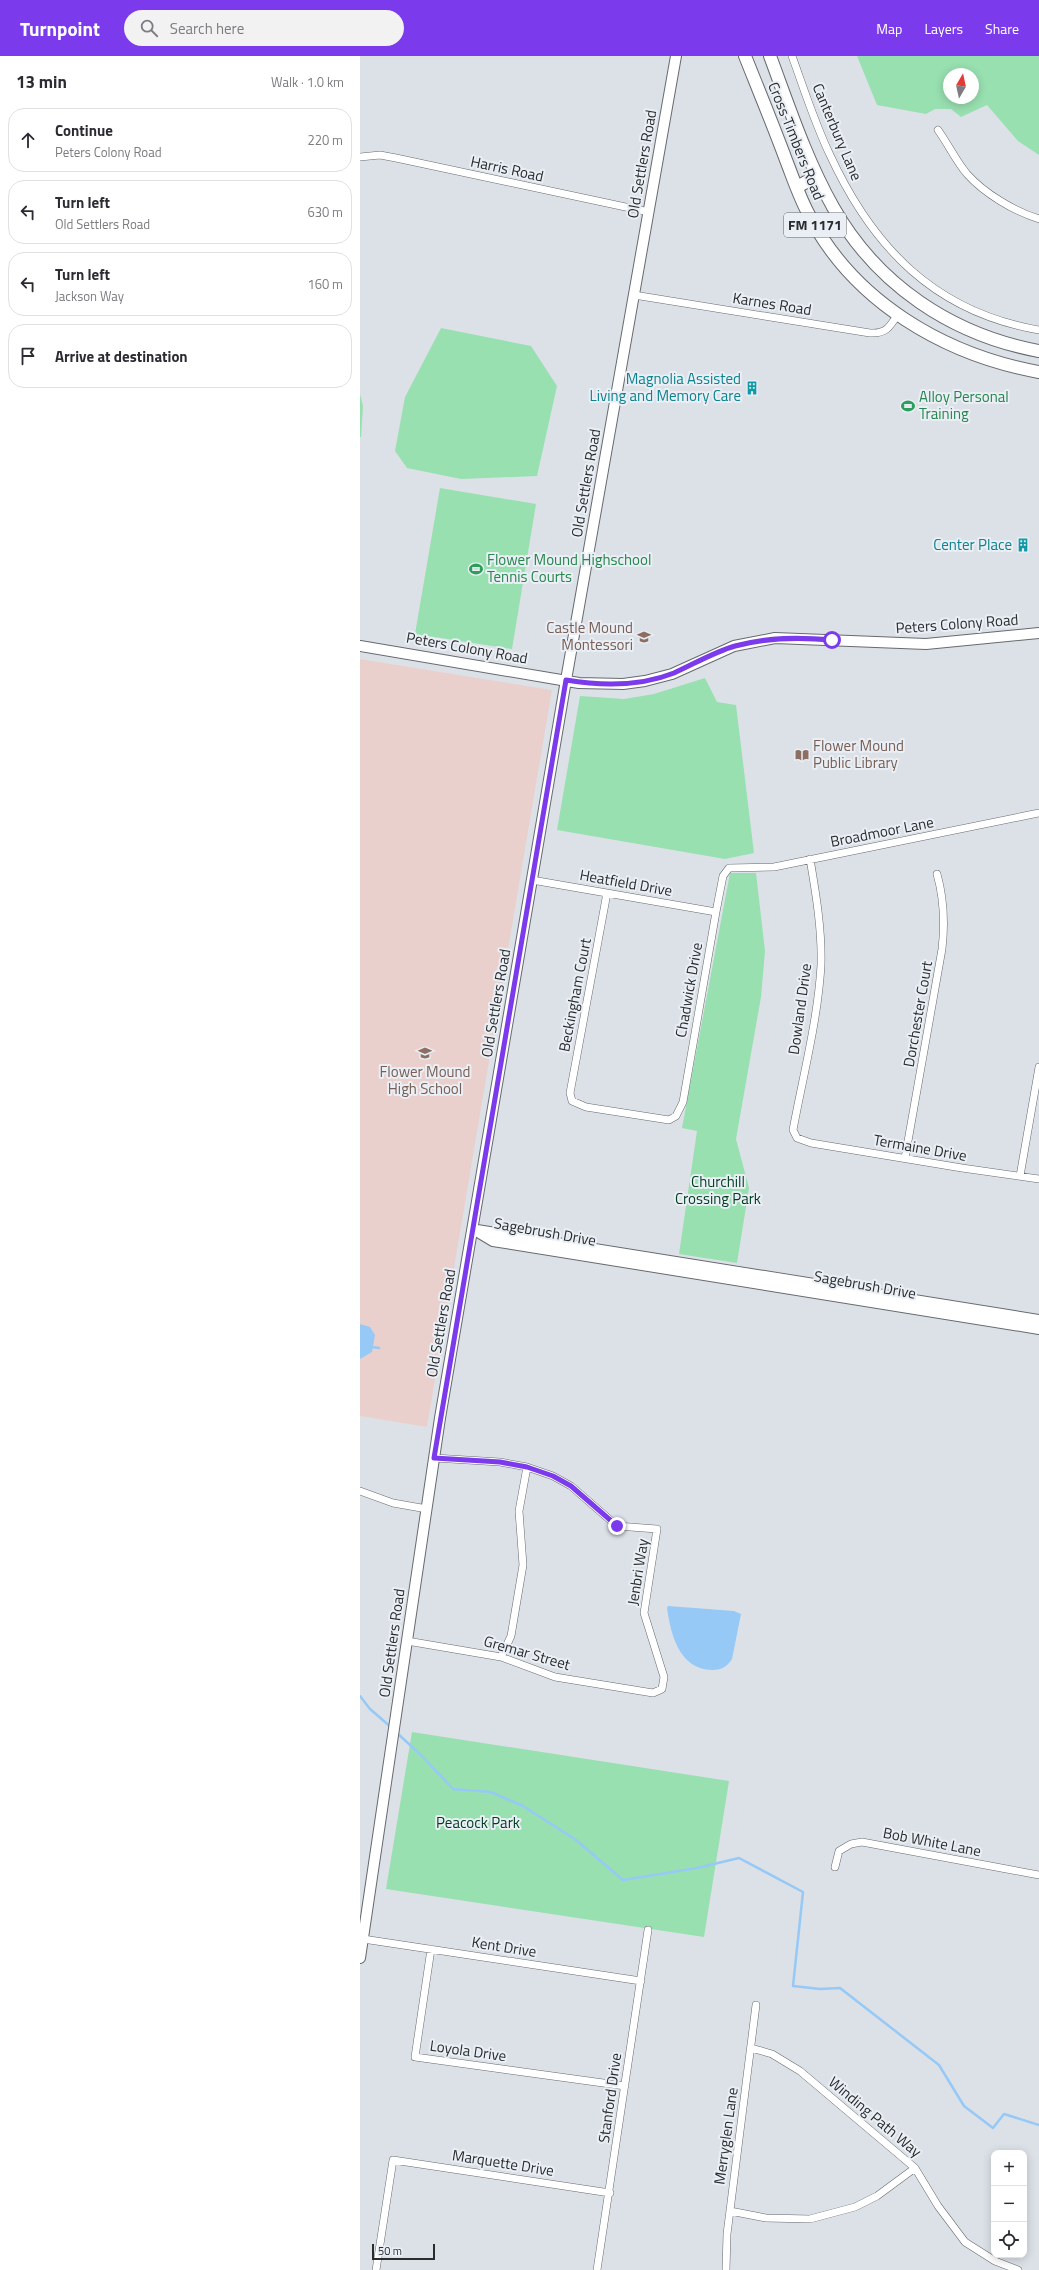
<!DOCTYPE html>
<meta charset="utf-8">
<style>
:root{--surface:#fff;--page:#f2f2f3;--text:#2b2b33;--muted:#7c7c81;--line:#e1e1e2;--accent:#7c3aed}
body{margin:0;font-family:"Titillium Web",sans-serif;background:var(--page);color:var(--text)}
.controls{position:absolute;right:12px;bottom:12px;display:grid;overflow:hidden;border-radius:8px;box-shadow:0 2px 10px #0003}
.controls button{width:36px;height:36px;display:grid;place-items:center;padding:0;border:0;border-bottom:1px solid var(--line);background:var(--surface);color:var(--text);font:20px sans-serif}
.compass{position:absolute;left:583px;top:12px;width:36px;height:36px;border-radius:50%;background:var(--surface);box-shadow:0 2px 10px #0003;rotate:9deg}
.scale{position:absolute;left:12px;bottom:10px;width:63px;box-sizing:border-box;padding-left:4px;border:2px solid #2a2c2e;border-top:0;font-size:11px;line-height:14px;white-space:nowrap;color:#2a2c2e;-webkit-text-stroke:3px #eaeff5;paint-order:stroke}
.stop{position:absolute;width:12px;height:12px;margin:-9px;border:3px solid #7c3aed;border-radius:50%;background:#fff}
.stop.end{background:#7c3aed;border-color:#fff;box-shadow:0 1px 4px #0008}
.list{margin:0;padding:0;list-style:none}
h2{display:flex;justify-content:space-between;align-items:center;height:52px;margin:0;padding:0 16px;font-size:17px}
h2 small{font-size:13px;font-weight:400;color:var(--muted)}
.list li{display:grid;grid-template-columns:26px 1fr auto;gap:12px;align-items:center;box-sizing:border-box;height:64px;margin:0 8px 8px;padding:0 8px;border:1px solid var(--line);border-radius:16px}
.list b{display:block;font-size:15px;white-space:nowrap}
.list p{margin:0;font-size:13px;white-space:nowrap;color:var(--muted)}
.list em{font-size:13px;font-style:normal;color:var(--muted)}
.icon{flex:none;width:22px;height:22px;fill:none;stroke:currentColor;stroke-width:2;stroke-linecap:round;stroke-linejoin:round}
.map{position:relative;flex:none;width:679px;height:2214px;overflow:hidden}
header{display:flex;align-items:center;gap:24px;box-sizing:border-box;height:56px;padding:0 20px;background:var(--accent);color:#fff}
header strong{font-size:19px}
nav{display:flex;gap:22px;margin-inline-start:auto;font-size:14px}
.search{width:280px;height:36px;background:var(--page);display:flex;align-items:center;gap:10px;box-sizing:border-box;padding:0 14px;border-radius:22px;color:var(--muted);font-size:15px}
main{display:flex}
aside{flex:1;background:var(--surface)}
.map>svg:first-child{display:block}
.education{fill:#ead0cc}
.green{fill:#98e0b0;fill-rule:evenodd}
.water{fill:#96c9f5}
.lines{fill:none;stroke-linecap:round;stroke-linejoin:round}
.stream{stroke:#96c9f5;stroke-width:2.5}
.street-casing{stroke:#666a6f;stroke-width:8}
.secondary-casing{stroke:#666a6f;stroke-width:12}
.primary-casing{stroke:#666a6f;stroke-width:14}
.street{stroke:#fff;stroke-width:7}
.secondary{stroke:#fff;stroke-width:10}
.primary{stroke:#fff;stroke-width:12}
.route{stroke:#7c3aed;stroke-width:5}
.labels{text-anchor:middle;stroke-width:4;stroke-linejoin:round;paint-order:stroke}
.shield{fill:#eaeff5;stroke:#64666a;stroke-width:1}
.shield-label{font-size:14px;font-weight:bold;fill:#2a2c2e}
.street-label{font-size:15px;fill:#2a2c2e;stroke:#eaeff5}
.culture-label{font-size:15px;fill:#0d838f;stroke:#eaeff5;text-anchor:end}
.leisure-label{font-size:15px;fill:#27864d;stroke:#eaeff5;text-anchor:start}
.education-label{font-size:15px;fill:#785e54;stroke:#eaeff5;text-anchor:end}
.park-label{font-size:15px;fill:#003e1f;stroke:#eaeff5}
</style>
<header>
<strong>Turnpoint</strong>
<div class="search"><svg class="icon" aria-label="search" viewBox="0 0 24 24"><circle cx="10" cy="10" r="6"/><path d="M15 15l6 6"/></svg>Search here</div>
<nav><a>Map</a><a>Layers</a><a>Share</a></nav>
</header>
<main>
<aside>
<h2>13 min<small>Walk · 1.0 km</small></h2>
<ul class="list">
<li><svg class="icon" aria-label="ahead" viewBox="0 0 24 24"><path d="M12 20V5M6 11l6-6 6 6"/></svg><div><b>Continue</b><p>Peters Colony Road</p></div><em>220 m</em></li>
<li><svg class="icon" aria-label="left" viewBox="0 0 24 24"><path d="M17 20v-9H6M10 6l-5 5 5 5"/></svg><div><b>Turn left</b><p>Old Settlers Road</p></div><em>630 m</em></li>
<li><svg class="icon" aria-label="left" viewBox="0 0 24 24"><path d="M17 20v-9H6M10 6l-5 5 5 5"/></svg><div><b>Turn left</b><p>Jackson Way</p></div><em>160 m</em></li>
<li><svg class="icon" aria-label="arrive" viewBox="0 0 24 24"><path d="M6 21V4h12l-3 4 3 4H6"/></svg><div><b>Arrive at destination</b></div></li>
</ul>
</aside>
<div class="map">
<svg width="679" height="2214" viewBox="0 0 679 2214">
<rect width="100%" height="100%" fill="#dce1e8"/>
<path class="education" d="M0,603L192,634L67,1371L0,1360Z"/>
<path class="green" d="M497,0H679V99L658,85L627,49L601,61L591,53H575L566,58L517,49ZM589,18H613V42H589Z
M81,272L171,290L197,330L177,420L101,423L47,412L35,395L45,341Z
M0,338L3,350L1,381H0Z
M80,432L176,448L152,593L55,578Z
M345,622L357,646L376,649L394,797L365,803L197,774L220,640L264,643L294,638Z
M370,817H396L405,895L401,941L376,1083L389,1132L377,1207L319,1198L337,1075L322,1072Z
M52,1676L369,1725L344,1881L26,1833Z"/>
<path class="water" d="M0,1268L10,1271L15,1279L12,1296L0,1303Z
M308,1550L374,1555L381,1558L372,1603C367,1611 361,1614 352,1614C319,1613 311,1579 307,1552Z"/>
<g class="lines">
<path class="stream" d="M12,1291L19,1292
M0,1640L10,1653L32,1672
M37,1677L62,1700L93,1733L131,1736L163,1750L216,1784L263,1824L337,1812L379,1802L443,1836L433,1930L460,1933L480,1932L579,2009L604,2050L633,2072L644,2058L679,2069"/>
<g class="street-casing">
<path id="street" d="M432,0C444,33 455,68 470,99C513,192 575,256 679,274
M578,74C588,88 596,105 607,118C625,138 654,155 679,163
M0,101L20,99L36,102L289,156
M274,239L510,277C526,278 530,271 538,258
M450,803C456,838 462,874 461,909C458,963 443,1020 433,1074L437,1082L451,1087L602,1112L679,1123
M172,824L356,856
M247,837L210,1037L212,1045L226,1051L309,1064L316,1060L323,1046L356,856L363,820L369,812L414,811L679,757
M545,1102L582,893C585,867 584,843 577,818
M660,1120L679,1011
M0,1435L33,1447L67,1453
M47,1585L141,1601L195,1621L293,1637L302,1633L304,1621L284,1557L297,1473L257,1470L211,1430L193,1420L167,1411L140,1406L74,1402
M141,1601L151,1580L163,1509L159,1455L167,1411
M475,1811L479,1795L491,1788L502,1786L679,1819
M3,1883L281,1925
M71,1893L55,2001L265,2030
M391,1992L412,1998L440,2015L555,2112L578,2150L605,2186L635,2205L658,2214
M370,2155L406,2162L450,2163L495,2151L517,2140L555,2112
M16,2214L33,2104L250,2137
M237,2214L288,1874
M366,2214L367,2178L396,1949"/>
</g>
<g class="secondary-casing">
<path id="secondary" d="M0,590L219,627L263,628L285,625L312,618L374,590L415,582L566,588L679,577
M113,1173L133,1185L679,1273
M117,1174L679,1264
M0,1902L80,1362L206,624L316,0"/>
</g>
<g class="primary-casing">
<path id="primary" d="M385,0C399,35 413,69 426,104C433,122 439,140 448,157C493,246 585,299 679,316
M410,0C429,51 446,103 473,151C517,229 592,279 679,295
M437,131L457,120"/>
</g>
<use href="#street" class="street"/>
<use href="#secondary" class="secondary"/>
<use href="#primary" class="primary"/>
</g>
<g class="lines">
<path class="route" d="M257,1470L211,1430L193,1420L167,1411L140,1406L74,1402L206,624C242,630 279,631 314,617C334,608 354,596 375,590C408,581 439,581 472,584"/>
</g>
<defs>
<g id="building-bare" transform="scale(1.08)"><path d="M-4-6H4V6H1V3H-1V6H-4ZM-2.5-4.3h1.7v1.8h-1.7ZM.8-4.3h1.7v1.8H.8ZM-2.5-1h1.7V.8h-1.7ZM.8-1h1.7V.8H.8Z" fill="#0f9aa8" stroke="#eaeff5" stroke-width="2.5" paint-order="stroke"/></g>
<g id="stadium-bare" transform="scale(1.08)"><path d="M0-5a6.5 5 0 1 0 0 10a6.5 5 0 1 0 0-10ZM-3.5-1.8h7v3.6h-7Z" fill="#2e9e5b" stroke="#eaeff5" stroke-width="2.5" paint-order="stroke"/></g>
<g id="school-bare" transform="scale(1.08)"><path d="M0-5L7-2L0 1L-7-2ZM-4 1L0 2.5L4 1V4Q0 6-4 4Z" fill="#8d6e63" stroke="#eaeff5" stroke-width="2.5" paint-order="stroke"/></g>
<g id="library-bare" transform="scale(1.08)"><path d="M-6-4Q-3-5.5-.7-3.5V5Q-3 3-6 4ZM6-4Q3-5.5 .7-3.5V5Q3 3 6 4Z" fill="#8d6e63" stroke="#eaeff5" stroke-width="2.5" paint-order="stroke"/></g>
</defs>
<g fill-rule="evenodd">
<use href="#building-bare" x="392" y="332"/>
<use href="#stadium-bare" x="548" y="350"/>
<use href="#building-bare" x="663" y="489"/>
<use href="#stadium-bare" x="116" y="513"/>
<use href="#school-bare" x="284" y="581"/>
<use href="#library-bare" x="442" y="699"/>
<use href="#school-bare" x="65" y="997"/>
</g>
<g class="labels">
<rect class="shield" x="424" y="157" width="62" height="24" rx="3"/>
<g class="shield-label">
<text x="455" y="174">FM 1171</text>
</g>
<g class="street-label">
<text transform="translate(477 76) rotate(67)" y="5">Canterbury Lane</text>
<text transform="translate(436 85) rotate(68)" y="5">Cross Timbers Road</text>
<text transform="translate(282 108) rotate(-80)" y="5">Old Settlers Road</text>
<text transform="translate(147 113) rotate(12)" y="5">Harris Road</text>
<text transform="translate(412 248) rotate(9)" y="5">Karnes Road</text>
<text transform="translate(226 427) rotate(-80)" y="5">Old Settlers Road</text>
<text transform="translate(597 568) rotate(-4)" y="5">Peters Colony Road</text>
<text transform="translate(107 592) rotate(10)" y="5">Peters Colony Road</text>
<text transform="translate(522 776) rotate(-11)" y="5">Broadmoor Lane</text>
<text transform="translate(266 827) rotate(10)" y="5">Heatfield Drive</text>
<text transform="translate(329 934) rotate(-80)" y="5">Chadwick Drive</text>
<text transform="translate(215 939) rotate(-79)" y="5">Beckingham Court</text>
<text transform="translate(136 947) rotate(-80)" y="5">Old Settlers Road</text>
<text transform="translate(440 953) rotate(-82)" y="5">Dowland Drive</text>
<text transform="translate(558 958) rotate(-80)" y="5">Dorchester Court</text>
<text transform="translate(560 1092) rotate(10)" y="5">Termaine Drive</text>
<text transform="translate(185 1176) rotate(10)" y="5">Sagebrush Drive</text>
<text transform="translate(505 1229) rotate(10)" y="5">Sagebrush Drive</text>
<text transform="translate(81 1267) rotate(-80)" y="5">Old Settlers Road</text>
<text transform="translate(278 1516) rotate(-81)" y="5">Jenbri Way</text>
<text transform="translate(32 1587) rotate(-82)" y="5">Old Settlers Road</text>
<text transform="translate(167 1597) rotate(16)" y="5">Gremar Street</text>
<text transform="translate(572 1786) rotate(11)" y="5">Bob White Lane</text>
<text transform="translate(144 1891) rotate(9)" y="5">Kent Drive</text>
<text transform="translate(108 1995) rotate(8)" y="5">Loyola Drive</text>
<text transform="translate(250 2042) rotate(-82)" y="5">Stanford Drive</text>
<text transform="translate(515 2061) rotate(40)" y="5">Winding Path Way</text>
<text transform="translate(366 2080) rotate(-82)" y="5">Merryglen Lane</text>
<text transform="translate(143 2107) rotate(9)" y="5">Marquette Drive</text>
</g>
<g class="culture-label">
<text x="381" y="328">Magnolia Assisted<tspan x="381" dy="17">Living and Memory Care</tspan></text>
<text x="652" y="494">Center Place</text>
</g>
<g class="leisure-label">
<text x="559" y="346">Alloy Personal<tspan x="559" dy="17">Training</tspan></text>
<text x="127" y="509">Flower Mound Highschool<tspan x="127" dy="17">Tennis Courts</tspan></text>
</g>
<g class="education-label">
<text x="273" y="577">Castle Mound<tspan x="273" dy="17">Montessori</tspan></text>
<text x="453" y="695" text-anchor="start">Flower Mound<tspan x="453" dy="17">Public Library</tspan></text>
<text x="65" y="1021" text-anchor="middle">Flower Mound<tspan x="65" dy="17">High School</tspan></text>
</g>
<g class="park-label">
<text x="358" y="1131">Churchill<tspan x="358" dy="17">Crossing Park</tspan></text>
<text x="118" y="1772">Peacock Park</text>
</g>
</g>
</svg>
<div class="controls">
<button>+</button>
<button>−</button>
<button><svg class="icon" aria-label="locate" viewBox="0 0 24 24"><circle cx="12" cy="12" r="6"/><path d="M12 2v4M12 18v4M2 12h4M18 12h4"/></svg></button>
</div>
<svg class="compass" viewBox="-18 -18 36 36"><path d="M0-13l5 13h-10z" fill="#e53935"/><path d="M0 13l5-13h-10z" fill="#7c7c81"/></svg>
<div class="scale">50 m</div>
<div class="stop" style="left:472px;top:584px"></div>
<div class="stop end" style="left:257px;top:1470px"></div>
</div>
</main>
